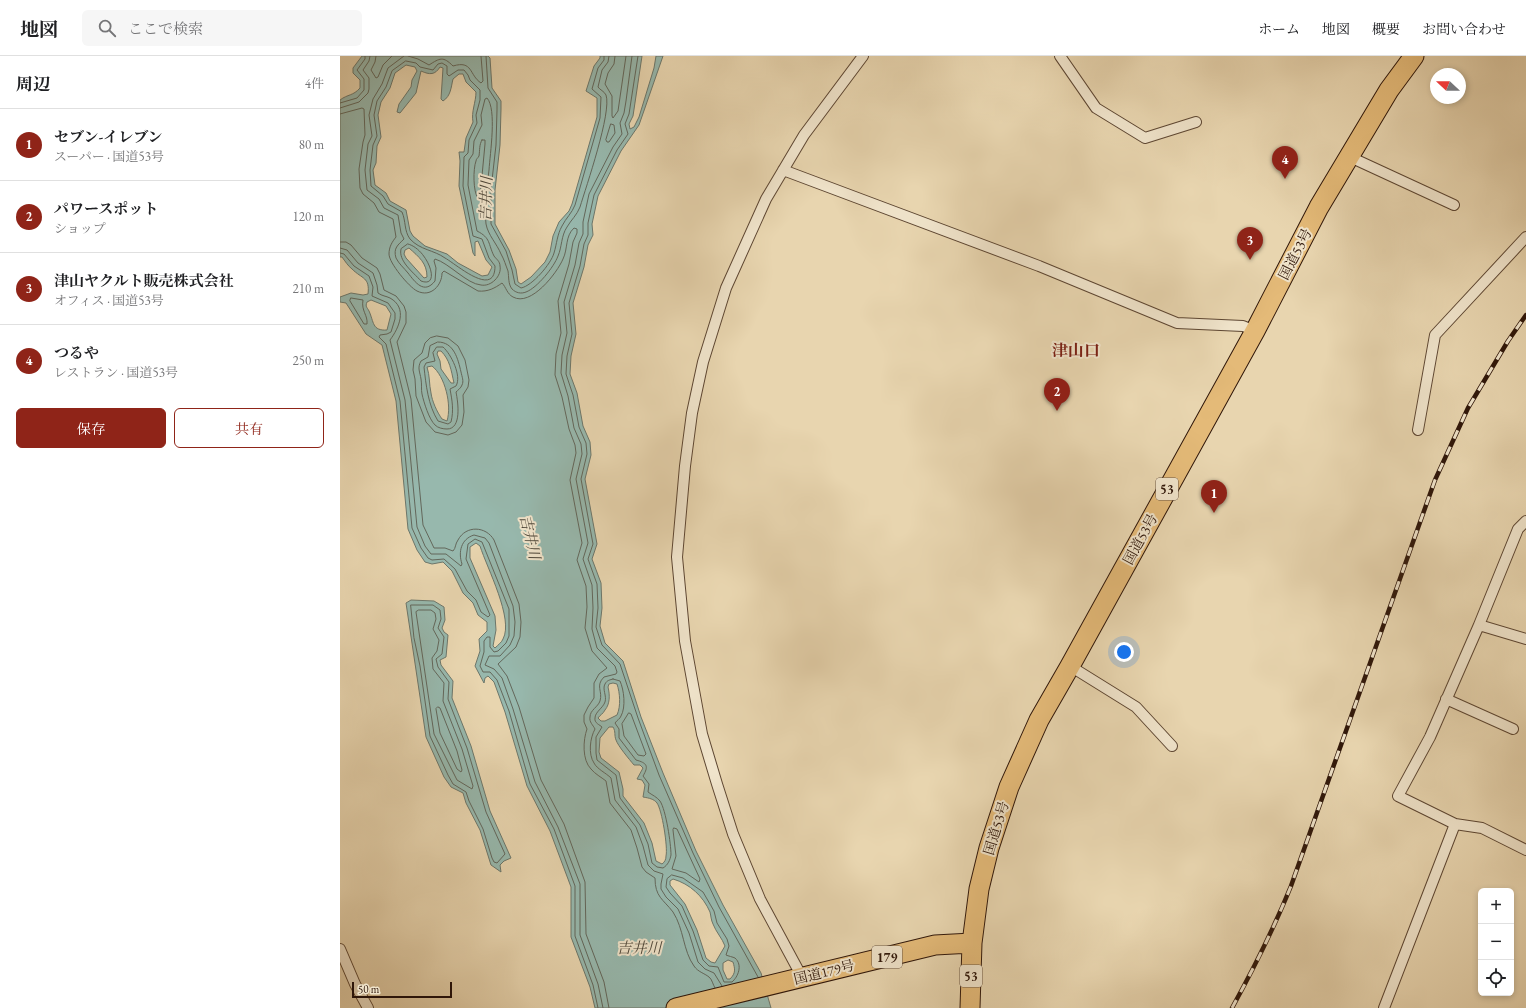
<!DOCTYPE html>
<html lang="ja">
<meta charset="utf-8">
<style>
:root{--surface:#fff;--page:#f6f6f6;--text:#202124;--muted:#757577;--line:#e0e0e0;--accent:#8f2418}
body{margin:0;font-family:"EB Garamond","Noto Serif JP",serif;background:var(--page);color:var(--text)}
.controls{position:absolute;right:12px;bottom:12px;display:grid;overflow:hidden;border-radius:6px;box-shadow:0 2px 6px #0003}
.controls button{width:36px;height:36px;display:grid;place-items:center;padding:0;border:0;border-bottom:1px solid var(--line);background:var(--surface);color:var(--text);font:20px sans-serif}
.compass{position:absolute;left:1090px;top:12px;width:36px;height:36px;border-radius:50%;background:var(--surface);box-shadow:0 2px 6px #0003;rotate:292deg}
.scale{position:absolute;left:12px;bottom:10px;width:100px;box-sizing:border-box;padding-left:4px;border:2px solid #2f1609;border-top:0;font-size:11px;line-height:14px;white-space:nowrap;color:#2f1609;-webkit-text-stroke:3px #f0e4cb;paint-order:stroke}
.you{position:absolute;left:784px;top:596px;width:14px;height:14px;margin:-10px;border:3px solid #fff;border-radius:50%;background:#1a73e8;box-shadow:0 0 0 6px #1a73e833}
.badge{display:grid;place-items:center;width:26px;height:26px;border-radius:50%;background:var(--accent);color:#fff;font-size:13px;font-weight:700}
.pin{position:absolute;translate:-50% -33px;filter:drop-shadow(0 1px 2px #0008)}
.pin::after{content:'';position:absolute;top:21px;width:14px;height:12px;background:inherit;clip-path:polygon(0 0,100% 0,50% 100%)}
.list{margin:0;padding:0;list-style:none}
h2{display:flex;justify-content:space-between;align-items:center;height:52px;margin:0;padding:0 16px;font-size:17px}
h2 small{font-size:13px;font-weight:400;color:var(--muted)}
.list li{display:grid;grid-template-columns:26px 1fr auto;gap:12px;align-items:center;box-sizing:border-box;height:72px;padding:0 16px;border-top:1px solid var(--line)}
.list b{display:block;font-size:15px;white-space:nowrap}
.list p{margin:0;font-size:13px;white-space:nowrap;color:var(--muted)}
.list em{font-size:13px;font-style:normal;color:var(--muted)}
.actions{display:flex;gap:8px;padding:12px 16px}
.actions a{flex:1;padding:9px 0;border:1px solid var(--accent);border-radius:6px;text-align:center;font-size:14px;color:var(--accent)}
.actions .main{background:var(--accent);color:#fff}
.icon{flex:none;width:22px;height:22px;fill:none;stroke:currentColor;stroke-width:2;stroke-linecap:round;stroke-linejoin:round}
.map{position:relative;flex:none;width:1186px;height:952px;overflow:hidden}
header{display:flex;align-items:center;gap:24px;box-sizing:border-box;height:56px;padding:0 20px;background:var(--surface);border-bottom:1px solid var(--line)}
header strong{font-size:19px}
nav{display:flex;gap:22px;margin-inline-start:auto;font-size:14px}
.search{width:280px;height:36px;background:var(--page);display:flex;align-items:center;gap:10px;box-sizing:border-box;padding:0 14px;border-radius:6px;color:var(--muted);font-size:15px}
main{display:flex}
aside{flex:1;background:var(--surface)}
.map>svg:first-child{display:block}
.water{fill:#97b8ad;stroke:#6d776b;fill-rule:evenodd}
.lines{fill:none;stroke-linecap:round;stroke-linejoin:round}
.shore{stroke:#63675b;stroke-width:1}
.street-casing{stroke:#5d4632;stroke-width:12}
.highway-casing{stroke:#2f1609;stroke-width:21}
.street{stroke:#f0e4cb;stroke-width:10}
.highway{stroke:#e4ba78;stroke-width:19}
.rail-casing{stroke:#2f1609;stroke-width:4.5}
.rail{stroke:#f0e4cb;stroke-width:3;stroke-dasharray:9;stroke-linecap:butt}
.labels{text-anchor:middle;stroke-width:4;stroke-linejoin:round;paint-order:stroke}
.shield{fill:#f0e4cb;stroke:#695443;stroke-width:1}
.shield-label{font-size:13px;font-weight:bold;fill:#2f1609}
.street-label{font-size:14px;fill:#2f1609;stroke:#f0e4cb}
.water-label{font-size:15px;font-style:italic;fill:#4e473a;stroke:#f0e4cb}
.quarter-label{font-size:16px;font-weight:bold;fill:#7a1f14;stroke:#f0e4cb}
</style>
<header>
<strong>地図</strong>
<div class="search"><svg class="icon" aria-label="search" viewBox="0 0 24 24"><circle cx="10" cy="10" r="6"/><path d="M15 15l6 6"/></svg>ここで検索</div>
<nav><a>ホーム</a><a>地図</a><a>概要</a><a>お問い合わせ</a></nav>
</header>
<main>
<aside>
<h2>周辺<small>4件</small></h2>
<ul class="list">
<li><span class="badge">1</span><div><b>セブン-イレブン</b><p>スーパー · 国道53号</p></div><em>80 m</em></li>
<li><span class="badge">2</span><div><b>パワースポット</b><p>ショップ</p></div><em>120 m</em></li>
<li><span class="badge">3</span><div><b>津山ヤクルト販売株式会社</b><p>オフィス · 国道53号</p></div><em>210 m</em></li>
<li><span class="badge">4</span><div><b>つるや</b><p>レストラン · 国道53号</p></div><em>250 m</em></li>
</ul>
<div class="actions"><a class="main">保存</a><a>共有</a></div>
</aside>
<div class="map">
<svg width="1186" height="952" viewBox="0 0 1186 952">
<rect width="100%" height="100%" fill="#e8d5af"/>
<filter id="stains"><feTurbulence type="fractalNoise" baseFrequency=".005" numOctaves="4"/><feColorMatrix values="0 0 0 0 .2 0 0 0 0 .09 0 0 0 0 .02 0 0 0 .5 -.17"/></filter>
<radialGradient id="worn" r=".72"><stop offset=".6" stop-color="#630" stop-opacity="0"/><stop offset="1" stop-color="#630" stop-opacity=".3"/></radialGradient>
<path class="water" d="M22,0H148L150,2L152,32L161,45V53L160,89L155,134V168L169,194L176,213L178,226L181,228L191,221L205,206L210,196L213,180L219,166L229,155L232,148L257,61V42L246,35L254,10L260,2V0H302L293,60L289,68L290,73L294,71L299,61L314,12L316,0H323L299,69L281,95L258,140L252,168L253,179L248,189L244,211L233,247L236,278L231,300L230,318L237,337L243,370L250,386L251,399L245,423L257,488L252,503L261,527L262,552L260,570L265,587L283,605L301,661L323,717L356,795L383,849L421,917L431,952H255L250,931L231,881V831L210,775L187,730L165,656L154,626L148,620L145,622L144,627L135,610L140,595L139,583L147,575V566L138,559L133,547L123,537L112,515L103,506L92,508L85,506L77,494L68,473L56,345L42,289L26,278L6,247L0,246V241L11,237L23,239L28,238C30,221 22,223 12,213C8,210 5,205 2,201H0V44C8,38 13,40 20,32V24L13,17V12ZM66,9L75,11L77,15L72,24L71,31L59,48L57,56L60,57L76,37L81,15C90,19 95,19 100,11L103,12L101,43L103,45C111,40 111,31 113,23L119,18H123L126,26L136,36C136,46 131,56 133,66L126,82L124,96H119L120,105L119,130L133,197L135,200V186L138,185L146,204L152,211L148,219L142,220L118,207L107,198L85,190L73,180L70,175L66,154L50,145L46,137L35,129L33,114L36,107L37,90L41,81L38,59L41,46L50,32L55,17ZM69,192C79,201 87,207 87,221L84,222L66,202L64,198L65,194ZM31,244L46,250L51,258L47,274C32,275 34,266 29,255C27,251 25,251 27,246ZM98,295H101C110,304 111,314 114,327H111L101,313L100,305L97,298ZM92,310C105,320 112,349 107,365L102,363C97,356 92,345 91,337C89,328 90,320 87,311ZM136,487L140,490C147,512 174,563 163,583C162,586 158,589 155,592L153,590L156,574L155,560L130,502V491ZM273,627L277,628C280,637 281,650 277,659L265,665H261L258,662C260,659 263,658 265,654C270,648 270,639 268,631L269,628ZM269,671H273C276,676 274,679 276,684C278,690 289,703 294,709H300L303,712L297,723L302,724L305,729L303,741C309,742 314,743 317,747C322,754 328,791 326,800C326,803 325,806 322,808L316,805L312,787L304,767L283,740V733L279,716L261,702L259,696L260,682ZM333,823C350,828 363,840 370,856C371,860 371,864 373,868C376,876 382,882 385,890L375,907L371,906L366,902L357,874L345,848L330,829V825ZM388,904L393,906C395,913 396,917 390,923H387L383,914V907Z
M71,544L94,545L104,551L105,564L102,572L104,576L108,579L106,601L100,604L101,609L113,625L112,642L131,690L150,755L171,802L164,805L160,809L161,816L151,809L140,774L126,747L123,737L111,731L104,721L86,681L66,547Z"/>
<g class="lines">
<path class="shore" d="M36,0L35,6L31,14L36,22L38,21L43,9L52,0
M64,0L48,12L42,28L33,43L29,59L32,80L28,88L25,114L27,134L39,143L44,152L58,159L61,177L64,183C58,189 53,192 56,202C59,208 64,212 68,217C75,226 84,239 95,225L96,212L94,205L95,203C109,207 127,228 141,229C151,231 162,220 160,210C160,205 156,203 154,200C148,188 151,182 137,175L128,129L129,104L133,98L134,85L142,69L141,59L145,43L147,42C157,53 150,98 149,114C147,131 144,150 146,168C148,179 157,188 161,198C164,203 166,210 168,215C169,221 168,228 172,233C176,237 181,238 186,236C197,232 214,211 218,200C222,191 221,180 227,171C231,164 237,159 240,151C246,131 272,56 266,39C264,35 260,34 258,31L262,14L268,6L269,0
M68,0L78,3L89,9C100,2 103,0 113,10C133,4 129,19 141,27L143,25L141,0
M146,0L148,32L157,46V54L156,89L151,133V168L166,195L172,214L175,228L181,232C192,230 211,208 214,197C217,187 217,179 222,170C226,162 232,157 235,149L260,62L261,41L252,33L258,12L264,4V0
M275,0L274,8L268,17L265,28L272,40V60L273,62L278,55L286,0
M292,0L286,45L284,57L280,67L282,78L273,91L249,138L243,166V178L239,187L235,209L224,246L227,277L222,299L221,317L228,340L234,372L241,388L242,398L236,423L248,487L243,503L252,529L253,552L252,573L257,592L275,610L277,616L276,618L264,621C255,630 263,635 260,645C258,651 250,654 250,661C249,666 253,669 255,673C250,682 248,698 254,707C257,713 266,717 271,722L275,744L296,771L303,790L308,809L314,815L323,818L321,828V833L326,841L338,853L349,877L358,906L365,913L374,917L382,930
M298,0L289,58L285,68L288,78L277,94L254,139L248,167V179L244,188L240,210L229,247L232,278L227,300L226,318L233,339L239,371L246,387L247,398L241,423L253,488L248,503L257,528L258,552L256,571L262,589L280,608L298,662L319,719L353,797L379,851L418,921
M66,5L76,7L80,11L93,14L98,8L102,7L107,10V18L109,20L118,14H124L128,19L130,24L140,34V44L136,59L137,67L129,84L128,97L124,101L123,130L133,180L142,183L149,202L155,210C155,243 116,208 105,202C94,194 80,194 70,183C64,175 66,165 62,156L48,148L43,140L31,130L30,114L33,89L37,80L34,59L37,45L46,31L52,15Z
M0,47L17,42L24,34V23L17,14L25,3V0
M0,52L19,46L28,37L29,33V22L23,14L29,5L30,0
M0,58L22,52L24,53L25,79L23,86L19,113L20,132L23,138L34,147L39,156L53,163L56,181C52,186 49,191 49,198C49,207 69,231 77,235C91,242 102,229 102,217L104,215L138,235C148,236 155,232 162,227C166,231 167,238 173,241C191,251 217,217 223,203C228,193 225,180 234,172L237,173V177L233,186L229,208L218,245L221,277L216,298L215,319L222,341L229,373L235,389L236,397L230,424L242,487L237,504L246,530L247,551L245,572L252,595L267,612L259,618L254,627V642L248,651L244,659V666L247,673C243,684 242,704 251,713C255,718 261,721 266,725L270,747L291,774L297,792L302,811L306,816L315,822C315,841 323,843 333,856C344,873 343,895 354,910C358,916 364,917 369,921C372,923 373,929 375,932
M271,68L274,69L275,77L269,86H267L266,84Z
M142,84H145V88L140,141L138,142C133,136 133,113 136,105C136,103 138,102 139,100C140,94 139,89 142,84Z
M0,186H6L11,189L22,202L37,212L40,218L44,234L56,240L64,250L66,256V267L57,286L71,343L83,469L94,492H105L113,495C116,492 115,488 118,484C126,469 146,470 154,484L179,548L181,566L180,581L176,591L158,608L167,620L179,651L201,724L224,768L245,826L246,878L264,926L269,952
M68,188C88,193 102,233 81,225C73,216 58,205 61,193Z
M0,192L7,194L18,207L33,217L37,229L38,237C42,240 46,240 50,242C68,252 59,272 50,284L65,344L77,471L85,490L91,498H106L121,510L122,508C118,496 121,483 134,479L145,482L149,487L173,550L175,566L174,580L170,589L160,600H149L145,609L154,613L162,622L173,653L195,726L218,771L240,828V879L258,928L263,952
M0,197L4,198L14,210L29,220L33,231L32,240L48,247L55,257V263L51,276L47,278L40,279L39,281L46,288L60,345L72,472L81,492L88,502L92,504L104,503L115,513L127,535L136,544L141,556L148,561L150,559L126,503L128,488L135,483L142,486L169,553V580L166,587L158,595L154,596L150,591V581H147L144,585V596L140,610L143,616H150L157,624L169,655L190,728L214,773L235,830V880L253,929L258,952
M11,242L23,244C21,255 28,259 27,268H24L10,245Z
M97,280L108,282L118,290L125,304L129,324L128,331L123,339L124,356L122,369L116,376L108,379L95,376L86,366L76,340L75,323L73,314L74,304L82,297L85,287L90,282Z
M98,286C114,286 118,303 121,316C122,321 124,325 122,329C121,332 118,334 116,336C118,346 122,373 107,373C103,373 98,372 95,369C89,363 84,347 82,338C81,334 82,328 81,323C80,316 77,312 81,305L88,301L90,290Z
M97,291H103C111,298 122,320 116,330L110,333C112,344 114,354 111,366L108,368L98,365C88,349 86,329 84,311L86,307L95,305L93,297Z
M71,549H93L100,554L101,563L98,572L104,581L102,598L96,603L98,611L109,626L108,643L127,692L146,756L165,798L157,807L154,806L152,802L143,773L129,745L126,736L113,728L108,719L90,680L80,610L74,582Z
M79,554H91L95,557L96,563L93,573L99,584L97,595L92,602L93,613L104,627L103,645L122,693L133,730L132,733L117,724L94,678L76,556Z
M273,623L280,625C284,634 286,651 281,660C280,663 277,664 275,667L279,673V682L296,704C307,707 309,710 303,720L309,728L308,736C312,739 317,741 320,745C326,754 331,788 331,799C330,804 328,809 323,812L317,811L312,807L308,788L300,769L280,742L276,719L257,704L256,697V681L262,671C260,669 254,667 255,662C255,656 263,652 265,646C267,640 262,633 265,628C267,624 270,624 273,623Z
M98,651L100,652L117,695L122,714L121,716L117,713L100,677L96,653Z
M289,657L291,658L306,698L304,700L298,699L284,680L282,668Z
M334,772L337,773L360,823L359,826L346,817L332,813L336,800L333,774Z
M332,819L343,822L363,836L374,855L377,867L387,883L389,890L386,899C388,900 393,901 395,902C403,909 398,921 392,926H384L378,911L369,910L363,904L353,875L342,850L330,837L326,831L327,823Z"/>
<g class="street-casing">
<path id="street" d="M720,0L756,52L805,82L856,66
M1010,101L1114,149
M443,114L699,210L837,267L903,270L915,275
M1078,374L1095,279L1186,181
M1139,569L1178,473L1186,465
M1186,583L1139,569L1090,681L1058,740L1115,768L1142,772L1186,794
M730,610L796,651L832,690
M1106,643L1173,673
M0,893L15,928L28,952
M462,921L420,843L393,778L377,728L362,678L345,585L337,501L345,410L352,357L363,306L386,232L426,143L464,79L523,0
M1044,952L1115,768"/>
</g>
<g class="highway-casing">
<path id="highway" d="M336,952L595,889L632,887
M630,952L632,887L639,833L649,792L669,731L699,664L730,610L883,333L915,275L979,151L1049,34L1074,0"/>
</g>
<use href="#street" class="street"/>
<use href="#highway" class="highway"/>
<g class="rail-casing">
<path id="rail" d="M892,952C914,912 934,872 951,830L1095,424L1128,352L1168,285L1186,259"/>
</g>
<use href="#rail" class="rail"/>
</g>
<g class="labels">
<g class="shield">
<rect x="816" y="422" width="22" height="22" rx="3"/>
<rect x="532" y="890" width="30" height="22" rx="3"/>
<rect x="620" y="909" width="22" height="22" rx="3"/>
</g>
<g class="shield-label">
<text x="827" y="438">53</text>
<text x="547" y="906">179</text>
<text x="631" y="925">53</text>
</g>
<g class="street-label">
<text transform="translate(955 198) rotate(-63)" y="5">国道53号</text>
<text transform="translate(800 483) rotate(-61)" y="5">国道53号</text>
<text transform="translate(656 772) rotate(-73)" y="5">国道53号</text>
<text transform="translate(484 916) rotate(-14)" y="5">国道179号</text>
</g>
<g class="water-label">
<text transform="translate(146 143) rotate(-88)" y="5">吉井川</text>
<text transform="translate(190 481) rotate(77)" y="5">吉井川</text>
<text x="299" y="897">吉井川</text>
</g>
<g class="quarter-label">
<text x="736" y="300">津山口</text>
</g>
</g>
<rect width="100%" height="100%" filter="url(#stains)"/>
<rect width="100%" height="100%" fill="url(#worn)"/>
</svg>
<div class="controls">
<button>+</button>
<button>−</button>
<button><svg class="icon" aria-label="locate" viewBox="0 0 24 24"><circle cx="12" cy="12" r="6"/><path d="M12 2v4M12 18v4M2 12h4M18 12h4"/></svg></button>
</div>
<svg class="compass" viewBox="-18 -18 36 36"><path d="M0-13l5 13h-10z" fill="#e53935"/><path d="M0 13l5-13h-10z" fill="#757577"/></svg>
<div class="scale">50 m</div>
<div class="you"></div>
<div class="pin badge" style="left:874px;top:457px">1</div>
<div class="pin badge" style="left:717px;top:355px">2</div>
<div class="pin badge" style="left:910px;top:204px">3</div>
<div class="pin badge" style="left:945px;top:123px">4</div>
</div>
</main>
